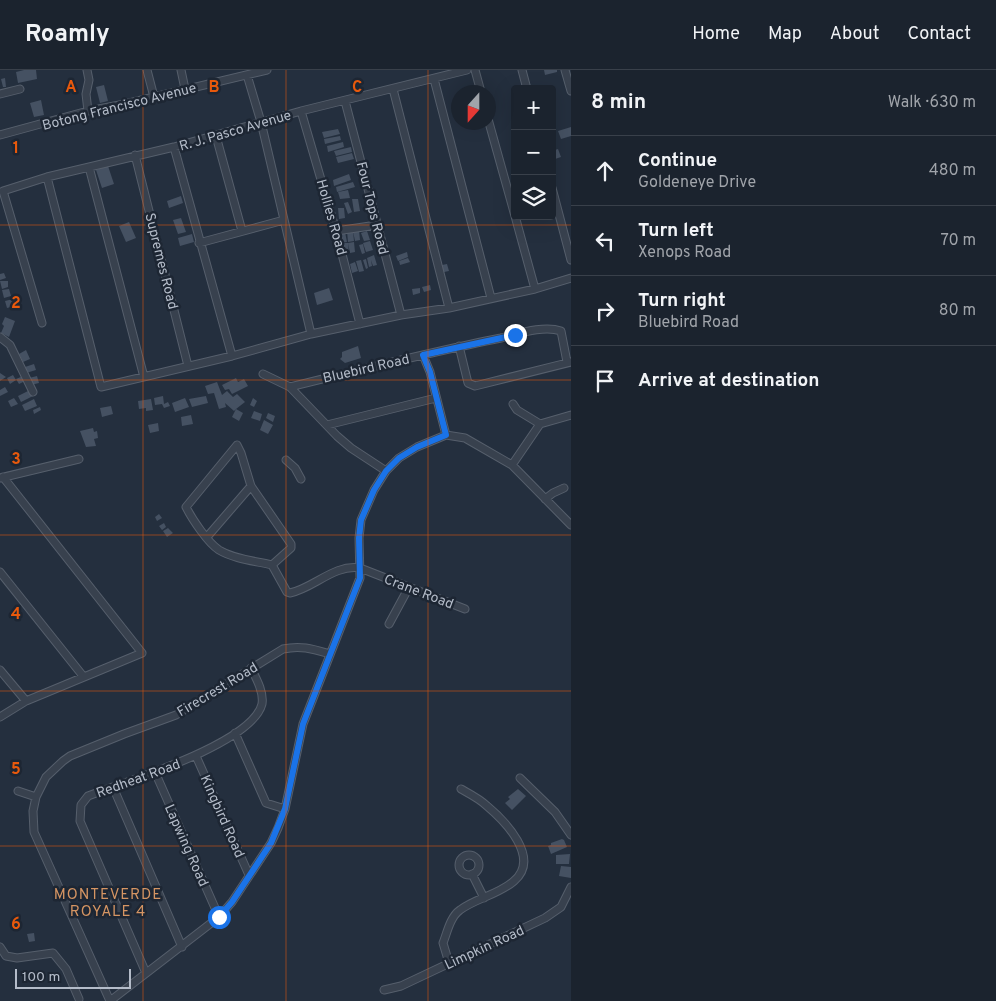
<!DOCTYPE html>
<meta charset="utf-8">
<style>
:root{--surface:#1b232e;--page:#282f3a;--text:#f1f3f6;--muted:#a0a4aa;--line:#39404a}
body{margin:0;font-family:Overpass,sans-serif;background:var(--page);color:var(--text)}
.controls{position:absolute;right:15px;top:15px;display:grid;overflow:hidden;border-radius:5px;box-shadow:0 5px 20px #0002}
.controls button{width:45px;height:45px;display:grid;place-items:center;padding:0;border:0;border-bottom:1px solid var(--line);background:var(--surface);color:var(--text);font:25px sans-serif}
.compass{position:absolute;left:451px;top:15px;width:45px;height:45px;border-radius:50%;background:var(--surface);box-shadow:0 5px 20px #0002;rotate:201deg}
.scale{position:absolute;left:15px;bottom:12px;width:116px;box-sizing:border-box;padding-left:5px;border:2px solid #b4bcc9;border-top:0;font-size:14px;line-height:18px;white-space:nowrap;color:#b4bcc9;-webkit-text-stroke:4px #1d2633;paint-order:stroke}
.stop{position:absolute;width:15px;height:15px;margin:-11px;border:4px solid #1a73e8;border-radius:50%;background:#fff}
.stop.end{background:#1a73e8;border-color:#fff;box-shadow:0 1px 5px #0008}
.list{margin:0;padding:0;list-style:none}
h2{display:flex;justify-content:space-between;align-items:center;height:65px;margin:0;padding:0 20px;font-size:21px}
h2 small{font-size:16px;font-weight:400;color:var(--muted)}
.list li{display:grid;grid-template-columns:32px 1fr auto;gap:15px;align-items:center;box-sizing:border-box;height:70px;padding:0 20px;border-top:1px solid var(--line)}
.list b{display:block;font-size:19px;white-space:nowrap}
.list p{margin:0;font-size:16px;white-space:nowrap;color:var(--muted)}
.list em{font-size:16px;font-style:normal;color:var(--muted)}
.icon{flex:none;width:28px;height:28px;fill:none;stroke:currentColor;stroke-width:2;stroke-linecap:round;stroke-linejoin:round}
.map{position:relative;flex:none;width:571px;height:931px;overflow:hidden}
header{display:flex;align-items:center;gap:30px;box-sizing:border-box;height:70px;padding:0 25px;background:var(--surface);border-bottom:1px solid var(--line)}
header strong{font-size:24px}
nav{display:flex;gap:28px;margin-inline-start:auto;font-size:18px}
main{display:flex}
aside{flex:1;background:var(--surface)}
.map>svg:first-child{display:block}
.building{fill:#455162}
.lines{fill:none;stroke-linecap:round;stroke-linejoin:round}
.minor-casing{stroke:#565f6c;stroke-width:9}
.minor{stroke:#38414e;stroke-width:7}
.route{stroke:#1a73e8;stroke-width:6}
.grid{fill:none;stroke:#e8590c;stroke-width:1;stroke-opacity:0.55}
.labels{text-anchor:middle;stroke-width:5;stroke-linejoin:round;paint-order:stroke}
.street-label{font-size:14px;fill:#b4bcc9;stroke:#1d2633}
.neighbourhood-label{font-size:15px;letter-spacing:1px;fill:#d59563;stroke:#1d2633}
.grid-label{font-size:16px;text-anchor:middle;font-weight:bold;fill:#e8590c;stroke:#1d2633;stroke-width:5;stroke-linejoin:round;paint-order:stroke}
</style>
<header>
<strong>Roamly</strong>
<nav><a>Home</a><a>Map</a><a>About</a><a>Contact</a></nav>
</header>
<main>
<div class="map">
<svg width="571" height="931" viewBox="0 0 571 931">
<rect width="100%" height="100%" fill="#242f3e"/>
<path class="building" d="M24,0H36L37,9L18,13L16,2Z
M544,0H557V2L545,5Z
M5,8L6,17H3L1,9Z
M104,15L108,31L100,33L96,17Z
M41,30L44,45L34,47L30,33Z
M571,57V66L561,69L558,61Z
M338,59L340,64L324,68L322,62Z
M340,66L341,70L325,74L324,69Z
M343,72L344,77L328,82L327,76Z
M351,77L352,82L336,86L334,81Z
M558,79L561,87L552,90V81Z
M352,83L354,89L338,93L336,87Z
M108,96L114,114L102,118L96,100Z
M349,104L351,110L334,116L333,110Z
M353,112L355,117L337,122L336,117Z
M348,120L350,128L340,129L338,122Z
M181,126L183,133L169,138L167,131Z
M352,129H358L360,141L354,142Z
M348,132L352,142L348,144L344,133Z
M338,138H344L345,148L339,149Z
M181,148L186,162L178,164L173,150Z
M129,152L136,168L126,172L119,156Z
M359,160L360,170L355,171L353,161Z
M347,161H353L354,171L348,172Z
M367,161L370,170L364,171L361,163Z
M340,162H345L347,172L341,173Z
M192,164L194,172L180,176L178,168Z
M370,171L373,180L366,182L363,173Z
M354,172L355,182L350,183L348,173Z
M342,173H348L349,183L343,184Z
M363,174L365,183L362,184L359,175Z
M407,182L408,187L398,191L396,186Z
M374,185L377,195L373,196L371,190L372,196L369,197L367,188Z
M408,188L410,192L400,195L399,191Z
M366,189L368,198L366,199L363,190Z
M361,190L364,201L359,202L356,191Z
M355,192L358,201L352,203L350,194Z
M447,194L449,201L439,203L437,196Z
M4,203L6,208L0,210V204Z
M0,211H8V217L2,219Z
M430,215L431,220L424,222L422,217Z
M329,218L333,230L317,235L314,223Z
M420,218V223L413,225L412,219Z
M9,219L11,226L4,228L2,220Z
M13,229L15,236L7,238L5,231Z
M5,247L15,251L9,267L1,263L4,256L2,254Z
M358,276L361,288L345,293L340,289L342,287V282Z
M26,280L30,289L23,292L19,284Z
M34,294L36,300L26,303L25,297Z
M0,303L6,307L0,311Z
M13,305L16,310L10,314L7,308Z
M23,306L25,311L19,314L16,309Z
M37,306L39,313L31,315L29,308Z
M236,308L238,312L244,309L248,316L232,324L229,319L225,320L222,315Z
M217,312L222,325L227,321L233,327L237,324L245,332L236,339L243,343L239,351L232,347L236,339L234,341L225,333L226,337L219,339L214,323L208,324L205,316Z
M5,317L8,322L0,326V320Z
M30,320L33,326L21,332L18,326Z
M163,326L164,334L168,332L170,336L164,338L162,334L155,335L154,328Z
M206,326L208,333L192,337L189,329Z
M14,328L18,334L11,337L8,331Z
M185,328L189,337L175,342L172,333Z
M253,328L257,331L254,337L250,335Z
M34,329L37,336L25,341L22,335Z
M151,329L153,340L146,341V338L139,339L138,331Z
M111,336L113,344L102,347L100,338Z
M40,337L41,340L34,344L33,340Z
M254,341L262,344L260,351L251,348Z
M268,343L275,346L273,352L266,348Z
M191,345L193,354L182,356L181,347Z
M264,350L273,355L268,364L260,360Z
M158,353L159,361L150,363L148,355Z
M93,358L94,362L97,361L98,368L94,369L96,376L86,377L80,361Z
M159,444L162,448L157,451L155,447Z
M164,453L166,457L162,460L159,456Z
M168,458L173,463L167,467L163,461Z
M518,719L526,726L512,740L505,733L510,729L508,727Z
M562,769L564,770L567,777L551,784L548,776L551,775V773Z
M570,784L569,794H556V785Z
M561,796L571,797V808L559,806Z
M34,863L35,871L29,872L27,864Z"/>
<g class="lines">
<g class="minor-casing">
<path id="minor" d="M87,0L89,10L86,24L88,41
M147,0L154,27
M181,0L185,19
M475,0L481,22
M522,0L527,19
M565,0L571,21
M247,5L261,52L311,264
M434,9L491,228
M393,19L449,238
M0,24L20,19
M345,31L401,245
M301,41L336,161L360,254
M488,49L515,146
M0,65L88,41L125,34L267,0
M216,66L242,161
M174,77L232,286
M135,85L188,296
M89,97L144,307
M47,107L101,317L232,286L311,264L401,245L449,238L535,219L571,208
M552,118L571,190
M515,146L535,219
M336,161L377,155
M199,173L284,150
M42,253L3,121L47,107L174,77L301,41L467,0
M0,267L10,275L33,322
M459,276L468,313L475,316L571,292
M423,285L430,302L446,365
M263,304L290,317L337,366L351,378L386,401
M290,317C360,300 430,282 501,268C518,264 543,255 561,261L567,292
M513,334L517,340L540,354
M327,355L436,328
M286,390L295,398L301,409
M512,395L540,354L571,345
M0,408L79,389
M545,429L553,423L564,418
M207,467L251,416
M272,495L291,478V474L251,416L241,383L237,375L186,437C192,449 208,473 219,480C234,489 255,491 272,495L287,522L290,523C314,518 334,494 360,498L465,539
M0,502L83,606
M389,554L409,517
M0,600L26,631
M0,647L26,631L142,583L3,407
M235,663L266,733L285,739
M196,686L249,805
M155,702L219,847
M520,708L555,742L571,765
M113,717L182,877
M18,721L36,727
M459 795a10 10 0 1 1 20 0a10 10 0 1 1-20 0Z
M472,804L484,828
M0,877L6,886L17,888L53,883L66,899L79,929
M449,893L443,873C447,863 450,847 460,840C476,828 498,825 514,811C541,788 505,751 487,736C480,729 470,724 461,719
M146,903L80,751L81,735L88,726C125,712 252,674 262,634C264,622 256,608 251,598
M384,920L401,916L545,848L561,837L571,817
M110,931L219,847L232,832L271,773L278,758L285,739L303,654L360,508L359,468L361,450L374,420L386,401L399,388L417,377L446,365L465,368L512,395L571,455
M110,931L34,762L33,741L36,727L46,707L63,691L70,686L124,664L176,645L283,579C301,575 313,579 330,584"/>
</g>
<use href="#minor" class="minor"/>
</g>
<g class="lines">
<path class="route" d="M219,847L232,832L271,773L285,739L303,654L360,508L359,468L361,450L374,420L386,401L399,388L417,377L446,365L430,302L423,285L515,265"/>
</g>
<path class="grid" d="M143,0V931M286,0V931M428,0V931M0,155H571M0,310H571M0,465H571M0,621H571M0,776H571"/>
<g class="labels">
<g class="street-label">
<text transform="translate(119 36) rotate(-14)" y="5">Botong Francisco Avenue</text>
<text transform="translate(235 60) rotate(-16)" y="5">R. J. Pasco Avenue</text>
<text transform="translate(373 138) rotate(76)" y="5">Four Tops Road</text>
<text transform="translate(332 147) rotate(74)" y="5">Hollies Road</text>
<text transform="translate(162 191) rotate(76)" y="5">Supremes Road</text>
<text transform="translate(366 298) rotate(-13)" y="5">Bluebird Road</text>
<text transform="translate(419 521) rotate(21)" y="5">Crane Road</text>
<text transform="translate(217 619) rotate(-31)" y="5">Firecrest Road</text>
<text transform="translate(138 708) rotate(-20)" y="5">Redheat Road</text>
<text transform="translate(223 746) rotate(66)" y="5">Kingbird Road</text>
<text transform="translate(187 775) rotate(66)" y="5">Lapwing Road</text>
<text transform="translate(484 877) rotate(-25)" y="5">Limpkin Road</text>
</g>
<g class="neighbourhood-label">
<text x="108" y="829">MONTEVERDE<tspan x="108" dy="17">ROYALE 4</tspan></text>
</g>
</g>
<g class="grid-label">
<text x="71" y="22">A</text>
<text x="214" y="22">B</text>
<text x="357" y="22">C</text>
<text x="16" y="83">1</text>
<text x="16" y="238">2</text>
<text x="16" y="394">3</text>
<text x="16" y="549">4</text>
<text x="16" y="704">5</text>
<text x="16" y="859">6</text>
</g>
</svg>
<div class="controls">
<button>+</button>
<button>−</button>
<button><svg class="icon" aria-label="layers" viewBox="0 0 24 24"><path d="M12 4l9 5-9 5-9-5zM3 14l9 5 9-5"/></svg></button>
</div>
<svg class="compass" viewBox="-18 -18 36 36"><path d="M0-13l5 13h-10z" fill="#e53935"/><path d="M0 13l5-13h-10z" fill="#a0a4aa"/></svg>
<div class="scale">100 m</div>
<div class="stop" style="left:219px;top:847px"></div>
<div class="stop end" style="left:515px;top:265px"></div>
</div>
<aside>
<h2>8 min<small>Walk · 630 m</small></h2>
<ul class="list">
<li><svg class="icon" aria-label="ahead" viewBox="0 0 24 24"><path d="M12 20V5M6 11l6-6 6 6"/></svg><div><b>Continue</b><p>Goldeneye Drive</p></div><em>480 m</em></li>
<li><svg class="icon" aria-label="left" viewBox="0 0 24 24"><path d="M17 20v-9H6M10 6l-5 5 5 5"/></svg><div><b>Turn left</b><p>Xenops Road</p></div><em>70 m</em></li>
<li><svg class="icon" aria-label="right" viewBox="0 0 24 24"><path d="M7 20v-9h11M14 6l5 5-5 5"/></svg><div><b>Turn right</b><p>Bluebird Road</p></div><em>80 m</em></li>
<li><svg class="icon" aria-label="arrive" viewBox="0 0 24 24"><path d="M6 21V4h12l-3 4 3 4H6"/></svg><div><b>Arrive at destination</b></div></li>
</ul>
</aside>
</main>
